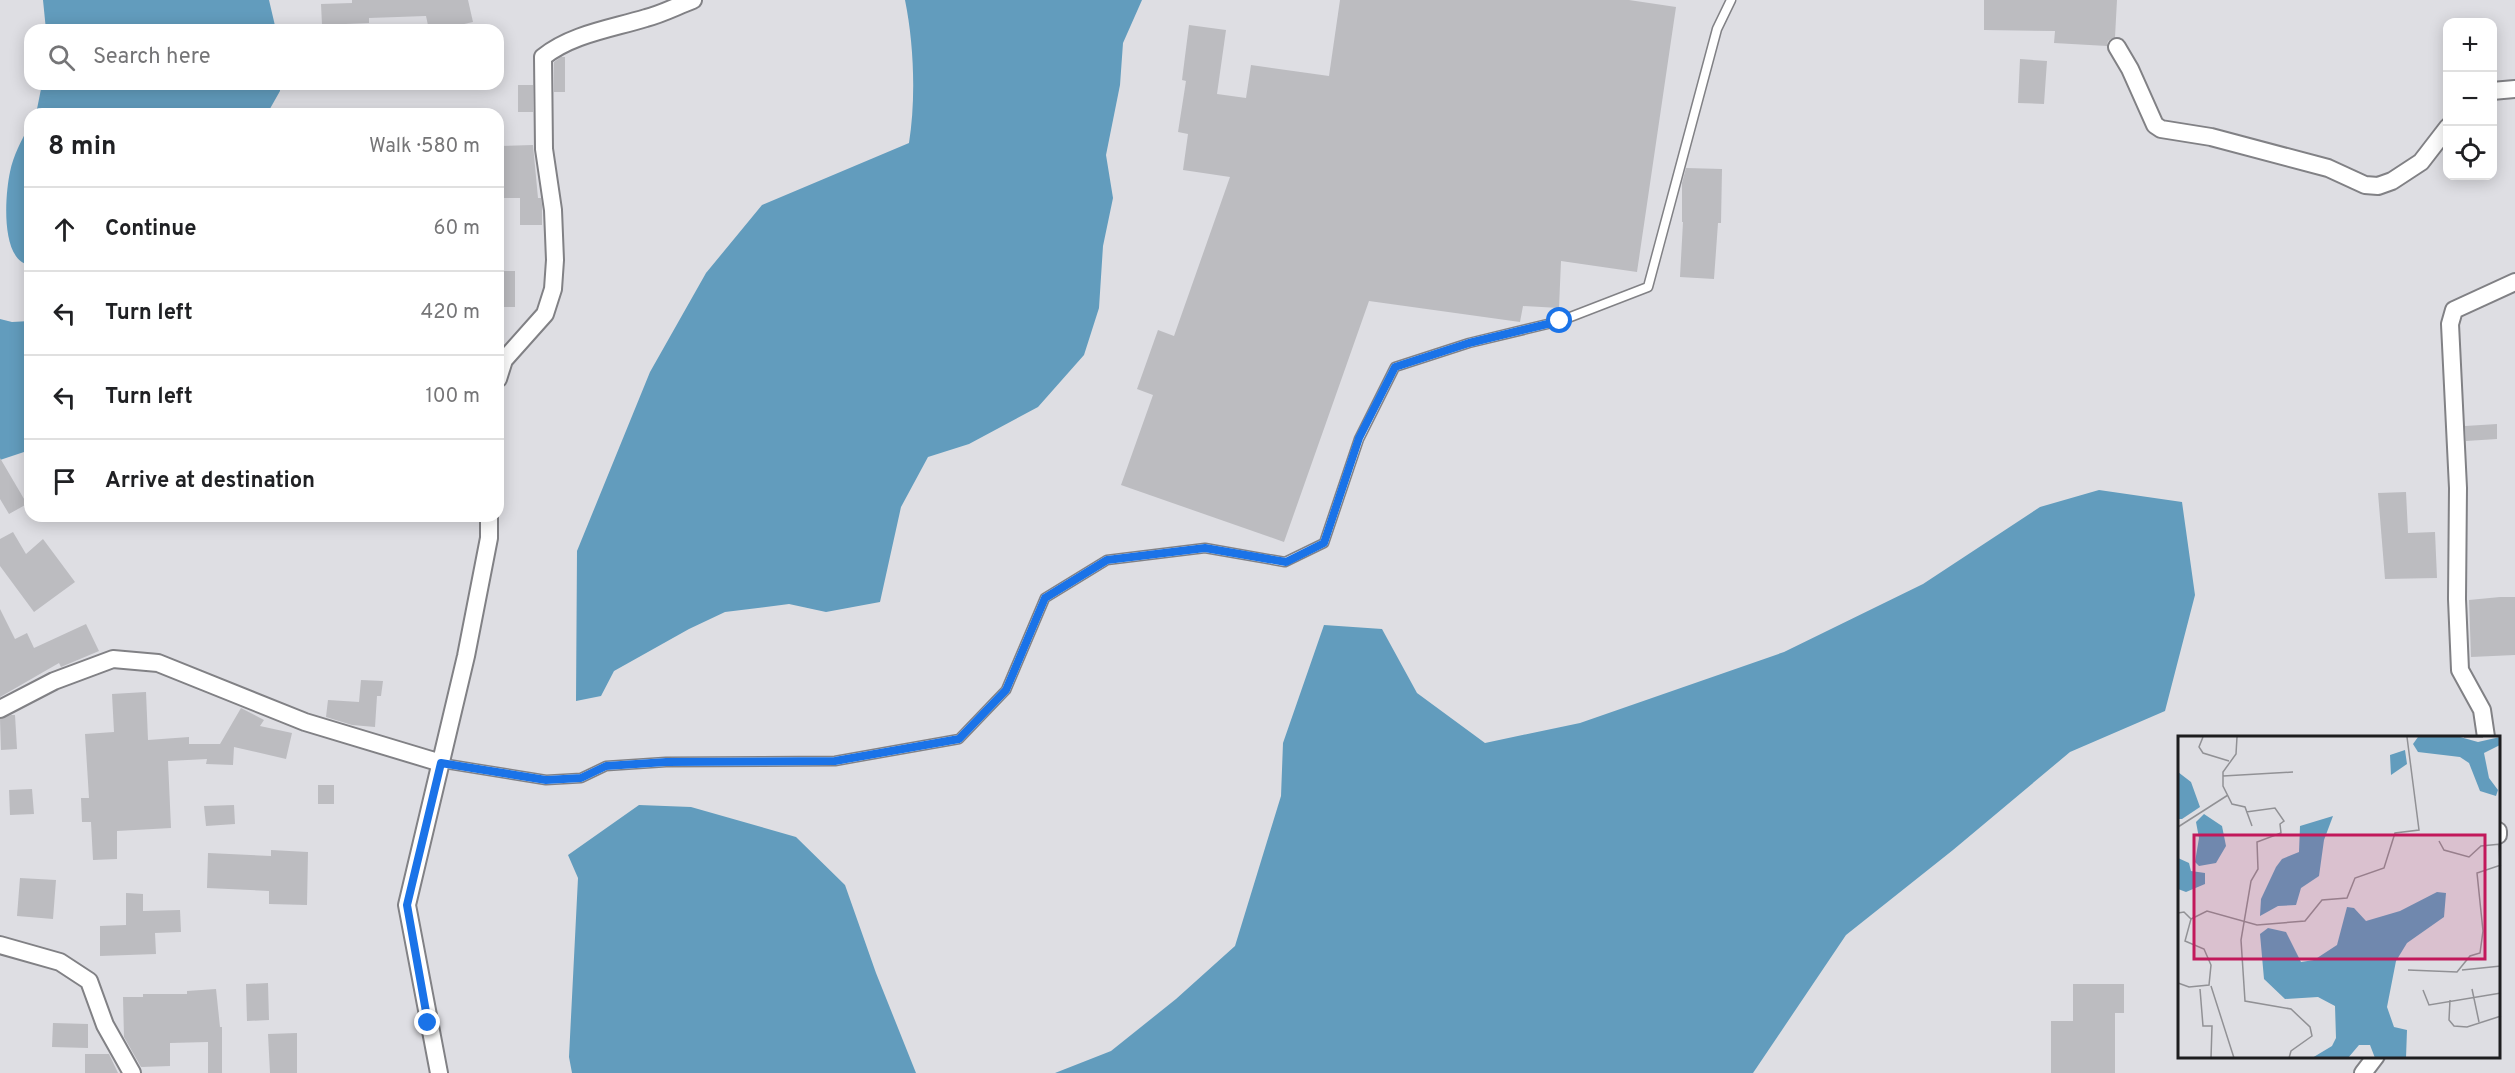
<!DOCTYPE html>
<meta charset="utf-8">
<style>
:root{--surface:#fff;--page:#f2f2f2;--text:#202124;--muted:#757577;--line:#e0e0e0}
body{margin:0;font-family:Overpass,sans-serif;background:var(--page);color:var(--text)}
.controls{position:absolute;right:18px;top:18px;display:grid;overflow:hidden;border-radius:12px;box-shadow:0 3px 15px #0003}
.controls button{width:54px;height:54px;display:grid;place-items:center;padding:0;border:0;border-bottom:2px solid var(--line);background:var(--surface);color:var(--text);font:30px sans-serif}
.stop{position:absolute;width:18px;height:18px;margin:-14px;border:4px solid #1a73e8;border-radius:50%;background:#fff}
.stop.end{background:#1a73e8;border-color:#fff;box-shadow:0 2px 6px #0008}
.list{margin:0;padding:0;list-style:none}
h2{display:flex;justify-content:space-between;align-items:center;height:78px;margin:0;padding:0 24px;font-size:26px}
h2 small{font-size:20px;font-weight:400;color:var(--muted)}
.list li{display:grid;grid-template-columns:39px 1fr auto;gap:18px;align-items:center;box-sizing:border-box;height:84px;padding:0 24px;border-top:2px solid var(--line)}
.list b{display:block;font-size:22px;white-space:nowrap}
.list em{font-size:20px;font-style:normal;color:var(--muted)}
.icon{flex:none;width:33px;height:33px;fill:none;stroke:currentColor;stroke-width:2;stroke-linecap:round;stroke-linejoin:round}
.map{position:relative;flex:none;width:2515px;height:1073px;overflow:hidden}
.search{position:absolute;background:var(--surface);box-shadow:0 3px 15px #0003;left:24px;top:24px;width:480px;height:66px;display:flex;align-items:center;gap:15px;box-sizing:border-box;padding:0 21px;border-radius:18px;color:var(--muted);font-size:22px}
.panel{position:absolute;background:var(--surface);box-shadow:0 3px 15px #0003;left:24px;top:108px;width:480px;height:414px;border-radius:18px}
.map>svg:first-child{display:block}
.water{fill:#629cbd}
.building{fill:#bcbcc0}
.lines{fill:none;stroke-linecap:round;stroke-linejoin:round}
.lane-casing{stroke:#818185;stroke-width:11}
.street-casing{stroke:#818185;stroke-width:20}
.lane{stroke:#fff;stroke-width:8}
.street{stroke:#fff;stroke-width:16}
.route{stroke:#1a73e8;stroke-width:8}
.inset-road{fill:none;stroke:#919195;stroke-width:1.5}
.view{fill:#c2185b;fill-opacity:0.15;stroke:#c2185b;stroke-width:3}
.inset-edge{fill:none;stroke:#1d1d1f;stroke-width:3}
</style>
<div class="map">
<svg width="2515" height="1073" viewBox="0 0 2515 1073">
<rect width="100%" height="100%" fill="#dedee3"/>
<path class="water" d="M43,0H269L276,30H46Z
M905,0H1142L1123,43L1120,85L1106,155L1113,198L1103,246L1099,308L1084,355L1038,407L969,444L928,457L901,507L880,602L826,612L789,604L725,612L689,629L614,671L601,696L576,701L577,551L650,372L706,273L762,205L909,143C916,99 914,44 905,0Z
M42,84H280V91L267,114H36Z
M30,125V265C0,261 5,195 10,172C13,156 22,139 30,125Z
M0,319L12,322L30,321V450L0,460Z
M2099,490L2182,502L2195,595L2165,711L2070,752L1953,850L1846,935L1753,1073H1055L1111,1051L1176,999L1235,946L1281,796L1283,743L1324,625L1382,629L1417,693L1485,743L1580,723L1784,652L1923,584L2040,507Z
M639,805L691,807L796,837L845,885L876,973L916,1073H572L569,1057L578,878L568,855Z"/>
<path class="building" d="M352,0H468L473,22L438,30H429L426,16L369,18V23L322,25L321,4L352,3Z
M1340,0H1629L1676,7L1637,272L1561,261L1559,308L1523,306L1520,322L1369,301L1284,542L1121,485L1153,395L1137,389L1158,330L1174,336L1230,177L1183,170L1188,134L1178,132L1186,81L1182,80L1189,25L1226,30L1217,94L1246,98L1251,65L1329,76Z
M1984,0H2117L2115,37L2108,41L2107,46L2054,43L2055,31L1984,30Z
M561,57H565V92H554V62Z
M2020,59L2047,61L2044,104L2018,103Z
M518,85H533V112H518Z
M533,145L538,198H541L542,205V225H520V198H498V146Z
M1686,168L1722,169L1721,223H1718L1714,279L1680,277L1683,222H1682V183Z
M498,271H515V307H498Z
M2497,424V439L2466,441L2465,426Z
M0,458L27,504L9,514L0,499Z
M2406,492L2408,533L2435,532L2437,578L2385,579L2378,493Z
M13,532L26,554L43,539L75,582L34,612L0,566V539Z
M2500,597H2515V655L2471,657L2469,600Z
M0,609L15,639L27,633L34,648L86,624L99,651L61,667L59,663L0,697Z
M361,680L383,681L381,696H377L375,727L352,725L326,717L328,700L359,702Z
M146,692L148,740L189,737V744H220L241,708L264,720L260,726L292,733L286,759L234,747L233,765L206,764L207,759L168,761L171,828L117,831V859L93,860L91,822H82L81,798H89L85,734L114,732L112,694Z
M11,715H15L17,749L1,750L0,719Z
M318,785H334V804H318Z
M32,789L34,814L10,815L9,790Z
M234,805L235,824L206,826L204,806Z
M271,850L308,852L307,905L269,904V891L207,888L208,853L271,856Z
M20,878L56,880L53,919L17,916Z
M126,893L143,894V911L180,910L181,932L155,933L156,954L100,956V926L126,925Z
M268,983L269,1020L247,1021L246,984Z
M2073,984H2124V1013H2115V1073H2051V1021H2073Z
M216,989L220,1027H222V1073H208V1042L170,1043V1066L141,1067L124,1037L123,997H143V994H187V991Z
M53,1023L88,1024V1048L52,1047Z
M297,1033V1073H270L268,1034Z
M85,1054H109L118,1073H85Z"/>
<g class="lines">
<g class="lane-casing">
<path id="lane" d="M441,763L546,780L581,778L606,766L666,762L835,761L959,739L1006,690L1045,598L1107,560L1205,548L1285,562L1324,543L1359,439L1395,367L1469,343L1560,321L1648,287L1717,29L1731,0"/>
</g>
<g class="street-casing">
<path id="street" d="M2117,47L2130,69L2155,125L2161,129L2211,137L2328,168L2365,185L2378,186L2392,181L2421,162L2448,127
M2492,91L2515,89
M498,379L504,360L545,314L553,289L555,260L553,210L544,149L543,57C572,34 610,29 646,18C662,14 677,6 693,0
M0,709L54,681L113,659L158,663L305,722L441,763
M2486,737L2482,710L2460,670L2457,599L2458,488L2450,324L2454,310L2515,282
M2498,831V835
M0,945L60,962L89,981L105,1025L132,1073
M439,1073L407,905L466,656L489,538V516
M2363,1073L2376,1056"/>
</g>
<use href="#lane" class="lane"/>
<use href="#street" class="street"/>
</g>
<g class="lines">
<path class="route" d="M428,1023L407,905L441,763L546,780L581,778L606,766L666,762L835,761L959,739L1006,690L1045,598L1107,560L1205,548L1286,562L1324,543L1359,438L1395,367L1469,343L1560,321"/>
</g>
<g transform="translate(2178 736)">
<rect width="322" height="322" fill="#dedee3"/>
<path d="M240,1H282L300,6L322,1V9L306,17L311,42L320,54L318,60L302,55L291,27L282,21L240,16L235,8ZM227,14L229,28L213,39L212,19ZM0,36L13,46L22,71L4,83H0ZM26,78L44,90L48,110L38,127L21,130L17,126L21,102L18,86ZM155,80L146,104L141,140L123,152L118,169L100,170L82,180L83,163L98,131L104,123L121,116L122,90ZM0,122L11,127L13,135L27,137V148L8,156L0,153ZM259,156L268,157L266,181L229,207L218,225L209,271L216,291L229,294L228,322H197L192,309H181L170,322H134L154,310L158,302L157,270L140,261L107,263L86,243L82,198L90,192L108,196L123,226L136,224L159,209L169,171L176,172L188,185L222,175Z" fill="#629cbd"/>
<path class="inset-road" d="M25,1L21,11L25,17L51,25M59,1L58,18L45,36V50L54,68L67,71L74,90M286,1H305M45,40L115,36M68,76L97,72L106,85L102,88L103,97L79,106L80,133L73,145L63,204L67,265L113,273L132,291L134,300L113,315L111,322M0,91L50,59M261,105L266,114L291,121L303,110L323,108M321,108L322,129M0,177L6,176L13,183L7,205L26,213L33,229L31,249L11,251L0,247M13,183L29,175L79,189L127,185L144,164L169,162L177,142L206,132L217,97L241,94L229,1M230,234L279,236L292,220L302,217L305,195L299,137L323,129M284,234L323,230M33,250L56,322M22,253L25,290H34L33,322M294,253L301,286M245,254L251,269L323,257M272,264L271,284L276,290L289,291L323,280"/>
<path class="view" d="M16,99H307V223H16Z"/>
<rect width="322" height="322" class="inset-edge"/>
</g>
</svg>
<div class="controls">
<button>+</button>
<button>−</button>
<button><svg class="icon" aria-label="locate" viewBox="0 0 24 24"><circle cx="12" cy="12" r="6"/><path d="M12 2v4M12 18v4M2 12h4M18 12h4"/></svg></button>
</div>
<div class="stop" style="left:1560px;top:321px"></div>
<div class="stop end" style="left:428px;top:1023px"></div>
<div class="search"><svg class="icon" aria-label="search" viewBox="0 0 24 24"><circle cx="10" cy="10" r="6"/><path d="M15 15l6 6"/></svg>Search here</div>
<section class="panel">
<h2>8 min<small>Walk · 580 m</small></h2>
<ul class="list">
<li><svg class="icon" aria-label="ahead" viewBox="0 0 24 24"><path d="M12 20V5M6 11l6-6 6 6"/></svg><div><b>Continue</b></div><em>60 m</em></li>
<li><svg class="icon" aria-label="left" viewBox="0 0 24 24"><path d="M17 20v-9H6M10 6l-5 5 5 5"/></svg><div><b>Turn left</b></div><em>420 m</em></li>
<li><svg class="icon" aria-label="left" viewBox="0 0 24 24"><path d="M17 20v-9H6M10 6l-5 5 5 5"/></svg><div><b>Turn left</b></div><em>100 m</em></li>
<li><svg class="icon" aria-label="arrive" viewBox="0 0 24 24"><path d="M6 21V4h12l-3 4 3 4H6"/></svg><div><b>Arrive at destination</b></div></li>
</ul>
</section>
</div>
